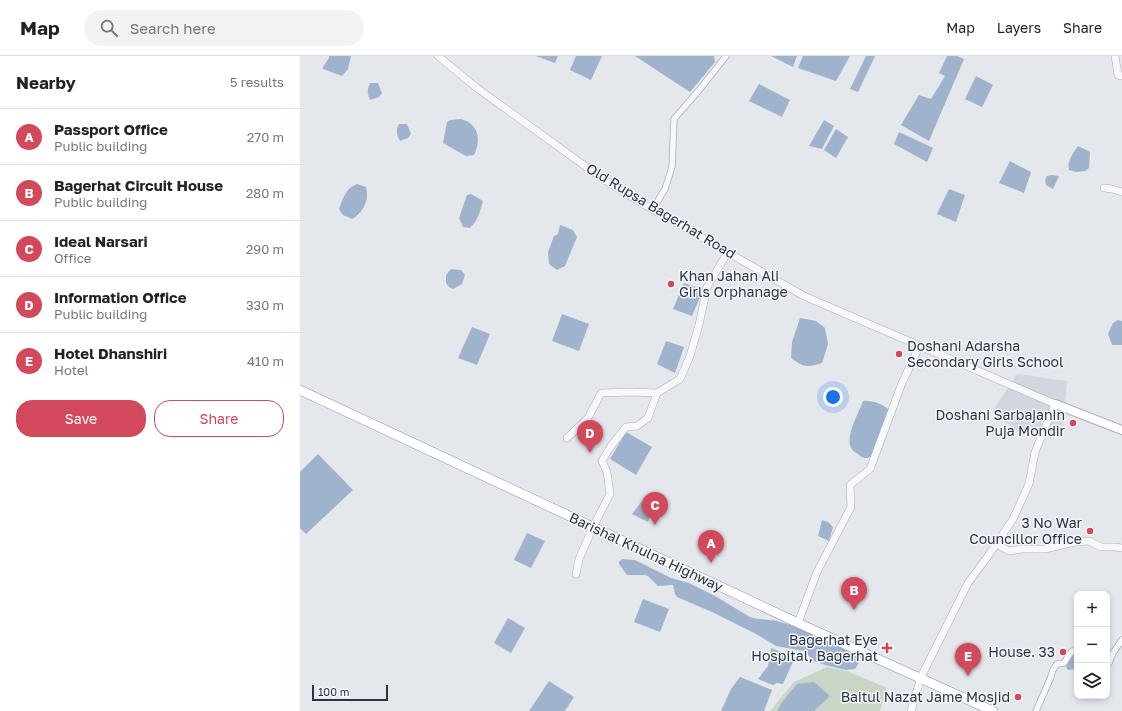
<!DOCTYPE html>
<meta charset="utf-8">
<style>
:root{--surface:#fff;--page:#f2f2f2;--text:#222;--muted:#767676;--line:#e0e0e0;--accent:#d1495b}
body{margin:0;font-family:"Golos Text",sans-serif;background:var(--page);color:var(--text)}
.controls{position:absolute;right:12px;bottom:12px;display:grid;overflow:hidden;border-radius:8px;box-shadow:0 2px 6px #0003}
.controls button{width:36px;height:36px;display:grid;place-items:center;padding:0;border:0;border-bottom:1px solid var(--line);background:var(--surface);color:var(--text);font:20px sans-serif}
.scale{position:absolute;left:12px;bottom:10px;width:76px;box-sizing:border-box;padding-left:4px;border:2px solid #2b3445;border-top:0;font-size:11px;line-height:14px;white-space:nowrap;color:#2b3445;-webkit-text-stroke:3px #f4f6f9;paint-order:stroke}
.you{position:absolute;left:533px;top:341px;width:14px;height:14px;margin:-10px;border:3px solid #fff;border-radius:50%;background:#1a73e8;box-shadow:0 0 0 6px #1a73e833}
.badge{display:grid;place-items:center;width:26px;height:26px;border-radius:50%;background:var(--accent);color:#fff;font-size:13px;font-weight:700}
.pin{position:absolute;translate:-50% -33px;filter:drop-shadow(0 1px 2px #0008)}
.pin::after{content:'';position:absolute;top:21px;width:14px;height:12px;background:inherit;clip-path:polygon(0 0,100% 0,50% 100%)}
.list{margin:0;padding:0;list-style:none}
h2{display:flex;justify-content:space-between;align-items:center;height:52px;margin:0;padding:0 16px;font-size:17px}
h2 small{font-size:13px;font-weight:400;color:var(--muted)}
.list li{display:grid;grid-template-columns:26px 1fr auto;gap:12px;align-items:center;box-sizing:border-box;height:56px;padding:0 16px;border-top:1px solid var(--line)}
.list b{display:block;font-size:15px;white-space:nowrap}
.list p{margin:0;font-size:13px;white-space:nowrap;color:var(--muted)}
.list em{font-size:13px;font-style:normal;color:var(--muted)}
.actions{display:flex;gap:8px;padding:12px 16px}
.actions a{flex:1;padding:9px 0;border:1px solid var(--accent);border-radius:16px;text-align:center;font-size:14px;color:var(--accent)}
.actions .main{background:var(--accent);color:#fff}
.icon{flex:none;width:22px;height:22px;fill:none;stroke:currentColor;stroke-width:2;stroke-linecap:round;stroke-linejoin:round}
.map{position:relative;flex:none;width:822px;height:655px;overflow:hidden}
header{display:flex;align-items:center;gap:24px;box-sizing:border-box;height:56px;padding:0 20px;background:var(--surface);border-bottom:1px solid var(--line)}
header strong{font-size:19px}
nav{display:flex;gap:22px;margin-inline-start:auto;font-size:14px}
.search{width:280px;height:36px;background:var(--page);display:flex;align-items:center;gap:10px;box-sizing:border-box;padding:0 14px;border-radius:22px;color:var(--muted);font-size:15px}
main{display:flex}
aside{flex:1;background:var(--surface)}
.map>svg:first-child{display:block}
.built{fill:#d2d6de}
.green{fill:#c9d6c5}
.water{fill:#9fb4cc}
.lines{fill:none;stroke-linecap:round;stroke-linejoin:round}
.minor-casing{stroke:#a9aeb7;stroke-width:7}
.tertiary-casing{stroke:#a9aeb7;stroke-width:8}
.secondary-casing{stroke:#a9aeb7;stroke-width:10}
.trunk-casing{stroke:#8b94a3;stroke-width:10}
.minor{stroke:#f7f8fa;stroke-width:5.5}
.tertiary{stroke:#f7f8fa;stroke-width:7}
.secondary{stroke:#fff;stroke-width:8}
.trunk{stroke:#fff;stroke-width:9}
.poi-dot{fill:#d1495b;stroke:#f4f6f9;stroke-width:1.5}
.labels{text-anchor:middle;stroke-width:3;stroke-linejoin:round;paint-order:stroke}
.street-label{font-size:14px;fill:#2b3445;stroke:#f4f6f9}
.poi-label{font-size:14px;fill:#2b3445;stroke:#f4f6f9;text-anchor:end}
</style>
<header>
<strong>Map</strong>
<div class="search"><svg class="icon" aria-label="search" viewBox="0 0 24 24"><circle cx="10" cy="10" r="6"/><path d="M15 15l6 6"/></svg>Search here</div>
<nav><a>Map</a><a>Layers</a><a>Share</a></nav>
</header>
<main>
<aside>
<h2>Nearby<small>5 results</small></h2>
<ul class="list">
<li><span class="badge">A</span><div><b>Passport Office</b><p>Public building</p></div><em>270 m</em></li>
<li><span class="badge">B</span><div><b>Bagerhat Circuit House</b><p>Public building</p></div><em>280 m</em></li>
<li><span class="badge">C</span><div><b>Ideal Narsari</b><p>Office</p></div><em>290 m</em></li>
<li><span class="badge">D</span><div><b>Information Office</b><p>Public building</p></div><em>330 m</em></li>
<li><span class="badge">E</span><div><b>Hotel Dhanshiri</b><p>Hotel</p></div><em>410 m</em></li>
</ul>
<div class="actions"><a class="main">Save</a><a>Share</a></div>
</aside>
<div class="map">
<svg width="822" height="655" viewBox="0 0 822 655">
<rect width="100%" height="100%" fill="#e4e7ec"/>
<path class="built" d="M717,318L767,325L763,369L720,377L692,356Z"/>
<path class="green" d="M527,611L547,615L587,632L580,655H470L494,626Z"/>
<path class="water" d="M29,0H51L48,13L42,20L23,13V11L29,2Z
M236,0H258L255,7Z
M276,0H302L291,24L270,14Z
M335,0H414L415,6L390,36Z
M471,0H497L493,11Z
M503,0H550L536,25L498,12Z
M566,0H575L558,36L550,33Z
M647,0H657L664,3L629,85L601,69L619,39L631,43L645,20L639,17Z
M676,20L693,29L682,51L665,43Z
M70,27H78L82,37L79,41L70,44C67,37 67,33 70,27Z
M459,28L490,44L482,61L449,45Z
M161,63C164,64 170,66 172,69C180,77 179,89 174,99L166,100L143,87L147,66L151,64Z
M524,64L534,70L522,93L509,90Z
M99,68H107L111,78L108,82L100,85C96,78 96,74 99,68Z
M536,73L548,81L536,102L524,94Z
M599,76L633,92L627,106L594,88Z
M778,90L790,96L789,112L785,115L776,116L769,114C767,105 773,97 778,90Z
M710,105L731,116L724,137L699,127Z
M752,119L759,120L753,133L746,129L745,124L747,120Z
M57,128L66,131C70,144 63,157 52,163L43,159L39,153C43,142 46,132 57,128Z
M649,133L665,139L656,166L637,158Z
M171,138L183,145C180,156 178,164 170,172L163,171L159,162L167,139Z
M260,169L273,174L277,181L265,210L257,214L249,208L248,196L254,180L258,178Z
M151,213L161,214L165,219L162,228L153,233L149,231L146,227V219Z
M384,227L403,234L392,260L373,253Z
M262,258L289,268L279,295L252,285Z
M500,262L516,265L525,272L528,288L522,307C507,312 503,311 491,302L492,286Z
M818,264L822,265V289H812L808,278L813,267Z
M172,271L190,278L177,309L158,302Z
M366,285L384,291L375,317L357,308Z
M563,345C571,344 584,348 590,355L572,400C567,403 562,403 558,398C556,397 552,394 551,392C545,379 559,357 563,345Z
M326,376L352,391L336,419L310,403Z
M18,398L53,434L6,478L0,472V416Z
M342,445L355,449L348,466L332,458Z
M522,464L528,466L533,471L529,485L518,480Z
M227,477L245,485L231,512L214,504Z
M322,503L335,504L371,522L389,527L415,540L450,561C459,564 468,563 477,565C504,572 529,586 554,597C560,603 560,607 555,613L546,614L525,609L514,605L504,595L476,590L458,579L412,556L377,541L375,538L373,529L358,530L348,520L345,519H327L319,508V506Z
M343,543L369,553L360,576L334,566Z
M208,562L225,572L211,597L194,587Z
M471,592L495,601L483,628L477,627L473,629L458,623L468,610Z
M774,597H777V616L775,613L768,614L766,611L769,604Z
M440,621L472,634L464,655H421L431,633Z
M249,625L274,641L265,655H229Z
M514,626L530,640L514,655H477L483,645L497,628Z"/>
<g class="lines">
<g class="minor-casing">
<path id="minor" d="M353,153L365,133L372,111L374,63L400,33L426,0
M807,609L809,607L813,597L822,584
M736,655L750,623L753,614L757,608L764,607L772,595H777"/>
</g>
<g class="tertiary-casing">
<path id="tertiary" d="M138,0L177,32L303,123L345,149L504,240L755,348L735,396L729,428L713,463L688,500L668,527L621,621L611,655
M815,0L818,19L822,20
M804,132L812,133L822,136
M267,382L288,362L301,337L332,336L357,337
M696,488L709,495L722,493H745L775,486L789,485L801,491H815L822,492
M276,518L279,503L293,471L310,438L307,416L302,405L311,390L326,371L337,370L348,362L357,337L380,323L390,300L399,269L407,231L428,196
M498,567L517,516L551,451L550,429L570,413L602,327L619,291"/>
</g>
<g class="secondary-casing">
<path id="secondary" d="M755,348L822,374"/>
</g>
<g class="trunk-casing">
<path id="trunk" d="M0,334L498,567L693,655"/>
</g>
<use href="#minor" class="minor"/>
<use href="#tertiary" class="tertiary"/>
<use href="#secondary" class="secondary"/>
<use href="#trunk" class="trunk"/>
</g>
<g class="poi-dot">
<circle cx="371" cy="228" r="4"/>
<circle cx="599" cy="298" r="4"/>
<circle cx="773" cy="367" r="4"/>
<circle cx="790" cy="475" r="4"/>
<path d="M585 586h4v4h4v4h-4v4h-4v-4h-4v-4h4z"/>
<circle cx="763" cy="596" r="4"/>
<circle cx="718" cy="641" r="4"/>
</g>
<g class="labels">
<g class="street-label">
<text transform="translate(361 155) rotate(31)" y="5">Old Rupsa Bagerhat Road</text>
<text transform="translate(346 496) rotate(25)" y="5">Barishal Khulna Highway</text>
</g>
<g class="poi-label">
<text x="379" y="225" text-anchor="start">Khan Jahan Ali<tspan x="379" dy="16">Girls Orphanage</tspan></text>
<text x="607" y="295" text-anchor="start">Doshani Adarsha<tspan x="607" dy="16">Secondary Girls School</tspan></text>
<text x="765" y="364">Doshani Sarbajanin<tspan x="765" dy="16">Puja Mondir</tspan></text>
<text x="782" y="472">3 No War<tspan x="782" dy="16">Councillor Office</tspan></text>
<text x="578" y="589">Bagerhat Eye<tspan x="578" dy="16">Hospital, Bagerhat</tspan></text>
<text x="755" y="601">House. 33</text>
<text x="710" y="646">Baitul Nazat Jame Mosjid</text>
</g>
</g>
</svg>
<div class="controls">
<button>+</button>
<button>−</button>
<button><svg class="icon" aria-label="layers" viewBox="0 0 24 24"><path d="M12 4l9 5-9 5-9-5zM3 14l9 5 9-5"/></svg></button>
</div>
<div class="scale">100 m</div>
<div class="you"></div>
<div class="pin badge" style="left:411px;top:507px">A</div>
<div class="pin badge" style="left:554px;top:554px">B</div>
<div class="pin badge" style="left:355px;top:469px">C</div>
<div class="pin badge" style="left:290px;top:397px">D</div>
<div class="pin badge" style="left:668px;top:620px">E</div>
</div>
</main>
